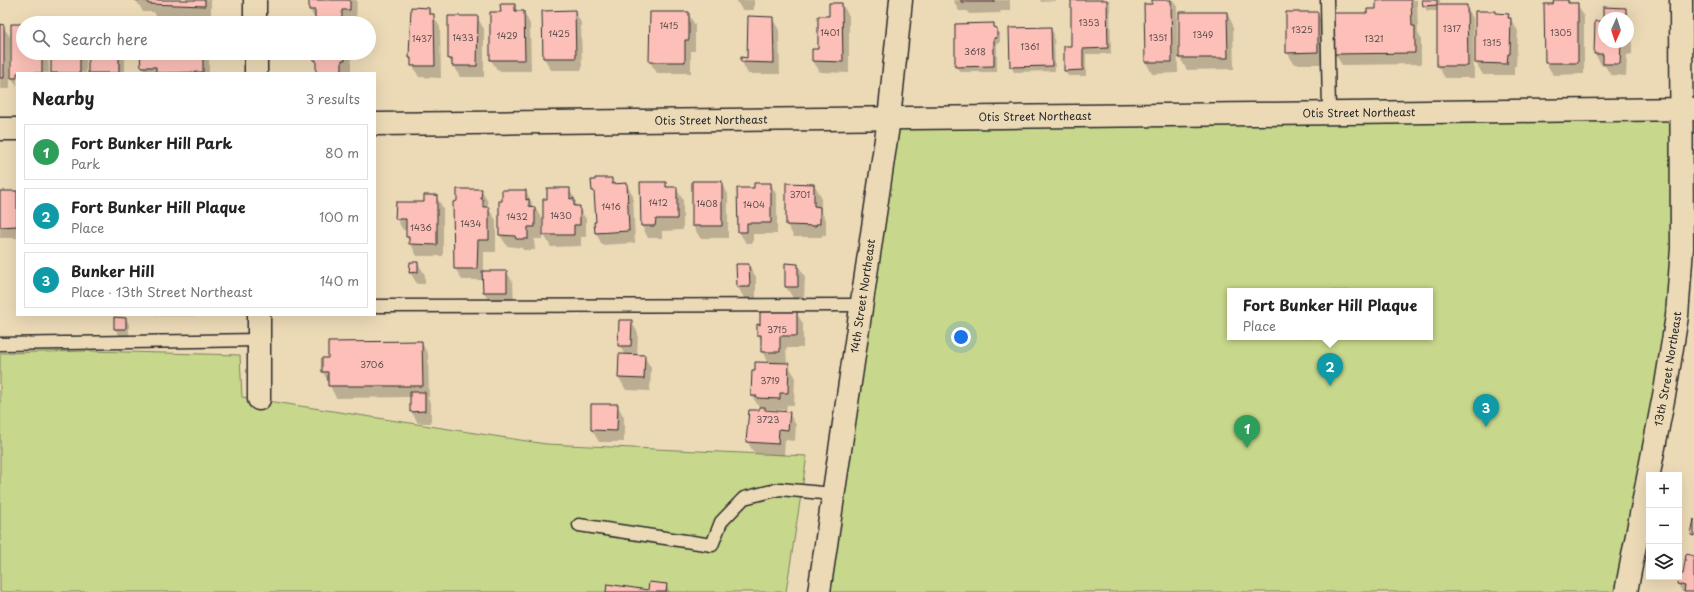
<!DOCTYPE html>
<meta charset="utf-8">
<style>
:root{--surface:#fff;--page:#f6f6f6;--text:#222;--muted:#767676;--line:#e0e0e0;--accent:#2b2b2b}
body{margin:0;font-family:"Playpen Sans",sans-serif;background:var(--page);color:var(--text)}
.controls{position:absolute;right:12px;bottom:12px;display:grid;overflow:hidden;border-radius:0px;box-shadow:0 4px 16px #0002}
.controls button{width:36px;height:36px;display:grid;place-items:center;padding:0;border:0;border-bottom:1px solid var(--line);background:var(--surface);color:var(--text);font:20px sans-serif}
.compass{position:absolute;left:1598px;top:12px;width:36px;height:36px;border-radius:50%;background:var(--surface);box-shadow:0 4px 16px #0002;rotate:183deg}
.you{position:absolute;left:961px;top:337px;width:14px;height:14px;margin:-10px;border:3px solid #fff;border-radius:50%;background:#1a73e8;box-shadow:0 0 0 6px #1a73e833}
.badge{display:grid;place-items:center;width:26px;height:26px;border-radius:50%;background:var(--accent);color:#fff;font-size:13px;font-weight:700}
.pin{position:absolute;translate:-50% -33px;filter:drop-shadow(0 1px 2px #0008)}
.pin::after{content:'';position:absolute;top:21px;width:14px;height:12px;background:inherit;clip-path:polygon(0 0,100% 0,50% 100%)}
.popup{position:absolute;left:1227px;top:288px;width:206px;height:52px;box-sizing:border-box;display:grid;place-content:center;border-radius:0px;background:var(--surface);filter:drop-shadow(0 1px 3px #0005);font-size:13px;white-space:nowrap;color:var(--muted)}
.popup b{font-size:15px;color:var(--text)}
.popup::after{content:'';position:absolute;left:50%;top:100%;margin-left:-8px;border:8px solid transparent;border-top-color:var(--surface)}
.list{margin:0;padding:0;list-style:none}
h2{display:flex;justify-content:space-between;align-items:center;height:52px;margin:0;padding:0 16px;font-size:17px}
h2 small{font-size:13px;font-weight:400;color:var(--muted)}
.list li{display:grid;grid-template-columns:26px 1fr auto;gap:12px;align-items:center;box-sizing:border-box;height:56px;margin:0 8px 8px;padding:0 8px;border:1px solid var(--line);border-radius:0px}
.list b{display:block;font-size:15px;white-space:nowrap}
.list p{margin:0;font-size:13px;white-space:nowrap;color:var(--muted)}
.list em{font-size:13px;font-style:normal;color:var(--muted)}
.icon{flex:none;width:22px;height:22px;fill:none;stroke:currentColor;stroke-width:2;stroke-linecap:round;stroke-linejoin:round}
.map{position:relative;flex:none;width:1694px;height:592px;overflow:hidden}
.search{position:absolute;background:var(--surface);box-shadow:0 4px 16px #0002;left:16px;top:16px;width:360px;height:44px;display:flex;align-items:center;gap:10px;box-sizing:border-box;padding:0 14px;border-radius:22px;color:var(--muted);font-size:15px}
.panel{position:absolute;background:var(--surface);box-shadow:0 4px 16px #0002;left:16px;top:72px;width:360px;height:244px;border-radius:0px}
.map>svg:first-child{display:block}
.green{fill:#c7d78b;stroke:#79815b;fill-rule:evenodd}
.shadow{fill:#0003;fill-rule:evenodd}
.building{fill:#fcc0b8;stroke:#2b2b2b}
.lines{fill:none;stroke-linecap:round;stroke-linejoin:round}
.lane-casing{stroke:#2b2b2b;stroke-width:15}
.street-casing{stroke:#2b2b2b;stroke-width:25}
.secondary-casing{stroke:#2b2b2b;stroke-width:25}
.lane{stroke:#ecdab7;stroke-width:12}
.street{stroke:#ecdab7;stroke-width:22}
.secondary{stroke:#ecdab7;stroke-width:22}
.labels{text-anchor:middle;stroke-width:3;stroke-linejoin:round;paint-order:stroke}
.number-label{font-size:9px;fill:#5f504e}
.street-label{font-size:11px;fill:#2b2b2b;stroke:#ecdab7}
</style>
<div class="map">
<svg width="1694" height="592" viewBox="0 0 1694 592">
<rect width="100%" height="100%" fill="#ecdab7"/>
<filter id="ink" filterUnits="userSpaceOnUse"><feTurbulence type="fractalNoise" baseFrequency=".025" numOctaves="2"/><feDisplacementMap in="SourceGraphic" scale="8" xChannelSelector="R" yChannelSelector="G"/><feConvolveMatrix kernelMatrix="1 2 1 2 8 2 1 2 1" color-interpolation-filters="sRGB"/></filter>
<g filter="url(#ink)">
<path class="green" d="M1682,109V226L1626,592H819L889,119ZM1230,291H1430V337H1230Z
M88,351L240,355L242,397L546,444L807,456L786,592H0V353Z"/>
<path class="shadow" d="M136,0H211V17L156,16L154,12H143Z
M310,0H357L356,22L313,23L316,21L310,10Z
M736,0H754V10H742Z
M953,0H1010V11H1000L1001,13L969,14L967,11H959Z
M1040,0H1055V1L1041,2Z
M1072,0H1110L1111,54H1086V76H1068L1065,70L1072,47Z
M1153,0H1173L1177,7L1178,73L1152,74L1146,62Z
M1377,0H1417L1418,33L1421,39V64L1342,65L1335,54L1368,14L1377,10Z
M1423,0H1440V6H1466L1473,18L1474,78H1445L1438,66V11H1427L1424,5Z
M1554,0H1569L1571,4H1577L1584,16V74L1553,75L1546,63Z
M842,4L849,16V73L820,72L813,61L819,50L830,17Z
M514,5L518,12H524L530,24L531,71H498L491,60L502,12Z
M1604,8L1625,9L1632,21V54L1627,55L1626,76L1611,75L1605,66H1602L1595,54L1604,22ZM1604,18H1628V42H1604Z
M429,9L440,27L441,78L419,77L412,65L410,58Z
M575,11L581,23L582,70H551L544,58L543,12Z
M1476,12L1508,15L1518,31L1516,66H1514V75H1483L1476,63Z
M688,13L695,25V51H691V73H657L650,62Z
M1227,13L1233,25L1234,69L1187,70L1180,58Z
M1317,13L1324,25L1325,64H1294L1287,52Z
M477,17L484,29V77H460L449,59Z
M772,18L779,30L780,74H748L742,62V58L748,59Z
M993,24L1000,34V43H997V72H960L956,66Z
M23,25V53H48L49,73H17V86L12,78Z
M0,26H3L10,37V89H0Z
M1050,28L1054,34L1055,71L1014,72L1011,66Z
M52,53H86V73H52Z
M89,53H125V73H89Z
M141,53H205L209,60V73H146L142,67Z
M312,53H355V58H351V72L317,73V65Z
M611,179L615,184H626L633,195L635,243L602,245L596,233L595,223H597L596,196L593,190Z
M693,182H721L728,194V238H700L693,226Z
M641,183H665L668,188H676L683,200V230L662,231V238H648L642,226Z
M771,184L777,196V234H753V243H746L739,232L755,189Z
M787,184H814L821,196V211L826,220V235H822V237H794L787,225Z
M569,189L576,201V204L586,219V237H581V246L551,247L544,235L548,200Z
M481,190L488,202V208L496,220V252H484V272H507L513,283L514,303L490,304L484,292L483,280H462L455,268ZM482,200L484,202V212H482Z
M526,191L532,203V207L535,208L542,219V239H534L535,250H523L522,248L507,246L500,235Z
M0,192H17V238H0Z
M436,196L443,208V256H417L407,237V230H403L396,218Z
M418,263L425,275V284H417L410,272Z
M749,265L756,277V299L744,298L738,287Z
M798,265L805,277L804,299L793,298L786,287Z
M796,312L803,324V348H786L787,364L795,376L794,405H787L786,410L762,409V411L789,413L796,425L795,441L785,440L784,455L754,453L747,441L759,412V407L752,396L756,371L769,364L762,351V342L758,334L761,326Z
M156,315H197V316H156Z
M126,319L129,324V335H119L115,329Z
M631,321L638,333L637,356H644L651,368L650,391L626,390L619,378L625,355L619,345Z
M421,342L428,354L429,397H427L431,404V423H418L411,411V397L336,398L323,372Z
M617,405L624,417V442H599L592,430Z
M1694,557V592H1682L1678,584L1680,574L1684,575Z
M666,585L670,592H607L649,591Z"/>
<path class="building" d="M135,0H205V6L148,4V1Z
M309,0H350V10H342V19L315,20V10H309Z
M961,0H994V2H961Z
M1071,0H1107L1108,48L1083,49V70L1064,71V46H1071Z
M1152,0H1171L1172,62H1145L1144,4H1152Z
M1376,0H1411L1412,26H1415V53L1334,54L1333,13H1367V9H1376Z
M1422,0H1437V5L1423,6Z
M1554,0H1568V3H1578V63H1545L1544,4H1553Z
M829,3H842L843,62L812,61V49H818V16H829Z
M500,4H515V11H524L525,60H490V12H501Z
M1437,5H1467L1468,66H1437Z
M411,7L429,8V14H434L435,66H411V58H409Z
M1603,7L1626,8V18H1604V42H1625L1621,43L1620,64H1603V54H1594L1595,21H1603Z
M575,10L576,58H543L542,11Z
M1475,11H1495V13L1509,14L1508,18H1511L1510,54H1508L1507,64L1475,63Z
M650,12H689V40H685V62H649Z
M1179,12H1227L1228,58H1179Z
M1286,12H1318V52L1286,53Z
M448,16H478L477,66H452V59H448Z
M748,16L773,17L774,63L741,62V57L747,58Z
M344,19V23H312L313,20Z
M994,23V27L997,28V38H994V66L955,67V24Z
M0,24L4,25V78H0Z
M11,24H23V53H42V73H17V78H11Z
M1051,27L1052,66L1010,67L1009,28Z
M51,53H80V73H51Z
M88,53H119V73H88Z
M140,53H203V72L156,73V67H141Z
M313,53H345V60H342V73H316V60H313Z
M595,178H612V184L627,183L629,231L595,233L594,222H596L594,191H592L591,180H595Z
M692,181H722V226H692Z
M640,182H666V187H677V219H656L655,226H641Z
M754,183H771V223H747V232H738L737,188H754Z
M786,183L814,184V206L820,207V224H816V226L786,225Z
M547,188H570V199L574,198V206H580V225H574V235H543V199H547Z
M457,189H482L481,199H483V207H489V240H478L477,269H454L453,202L457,201Z
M502,190H526V200L529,199V206L535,207V227H528V239H516L515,236L499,235V201H502Z
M0,191H17V226L0,227Z
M424,195H437V245L409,244V237H406V219H395L396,202H424Z
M410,262H418V272L409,273Z
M785,263L798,264V287H785Z
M736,264H749L750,287H737Z
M482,271H507V292H483Z
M760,311H797V336H780V352H761V335H757V324L760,325Z
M114,317L126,318V329H114Z
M619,320H632L631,346H618Z
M422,341L423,386H328V372H322V358H328V342Z
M619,354L645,355L644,379L618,378Z
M755,362L789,363L788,393H780V399L757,398V396H751L752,370H755Z
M410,392H425V411L410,412Z
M591,404H618L617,431L591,430Z
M759,407H765V410L790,412L788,430L779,429L778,444L746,442L749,410H759Z
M1694,519V536L1691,535Z
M1686,554L1694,556V592H1684L1685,586L1677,584L1679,573L1683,574Z
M649,582L667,584L666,592H606L607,584L648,590Z"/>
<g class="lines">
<g class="lane-casing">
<path id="lane" d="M1327,0L1329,113
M375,306L861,305
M0,344L259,340
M579,525L712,545L721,522L744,498L780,489L833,494"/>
</g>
<g class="street-casing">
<g id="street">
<path d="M255,0V23"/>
<path d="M256,53V73"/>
<path id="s1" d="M375,124L1694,109"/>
<path d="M0,129H17"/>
<path d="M259,315V399"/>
<path id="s2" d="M819,592L889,119L901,0"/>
</g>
</g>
<g class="secondary-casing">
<g id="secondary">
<path id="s3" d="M1626,592L1666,385L1677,316L1682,248L1681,0"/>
</g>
</g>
<use href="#lane" class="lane"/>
<use href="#street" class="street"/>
<use href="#secondary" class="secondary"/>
</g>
</g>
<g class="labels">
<g class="number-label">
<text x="1089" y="26">1353</text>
<text x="669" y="29">1415</text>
<text x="1452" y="32">1317</text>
<text x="1302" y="33">1325</text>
<text x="830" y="36">1401</text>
<text x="1561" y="36">1305</text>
<text x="559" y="37">1425</text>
<text x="1203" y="38">1349</text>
<text x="507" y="39">1429</text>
<text x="463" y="41">1433</text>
<text x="1158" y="41">1351</text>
<text x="422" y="42">1437</text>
<text x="1374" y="42">1321</text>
<text x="1492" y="46">1315</text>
<text x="1030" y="50">1361</text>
<text x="975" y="55">3618</text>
<text x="800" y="198">3701</text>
<text x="658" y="206">1412</text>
<text x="707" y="207">1408</text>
<text x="754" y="208">1404</text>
<text x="611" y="210">1416</text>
<text x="561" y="219">1430</text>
<text x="517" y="220">1432</text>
<text x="471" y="227">1434</text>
<text x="421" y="231">1436</text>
<text x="777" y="333">3715</text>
<text x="372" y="368">3706</text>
<text x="770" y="384">3719</text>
<text x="768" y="423">3723</text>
</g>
<g class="street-label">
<text dy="4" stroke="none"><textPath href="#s1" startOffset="984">Otis Street Northeast</textPath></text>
<text dy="4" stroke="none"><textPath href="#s1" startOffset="660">Otis Street Northeast</textPath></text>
<text dy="4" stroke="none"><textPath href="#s1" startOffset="336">Otis Street Northeast</textPath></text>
<text dy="4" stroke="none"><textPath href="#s2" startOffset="299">14th Street Northeast</textPath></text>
<text dy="4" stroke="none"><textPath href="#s3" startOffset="227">13th Street Northeast</textPath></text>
</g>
</g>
</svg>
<div class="controls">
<button>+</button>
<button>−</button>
<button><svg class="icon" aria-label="layers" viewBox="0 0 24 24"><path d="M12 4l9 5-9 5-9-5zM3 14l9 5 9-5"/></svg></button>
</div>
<svg class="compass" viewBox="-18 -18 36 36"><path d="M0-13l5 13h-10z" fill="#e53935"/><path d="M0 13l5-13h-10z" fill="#767676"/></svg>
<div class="you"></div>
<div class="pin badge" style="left:1247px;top:448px;background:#2e9e5b">1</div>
<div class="pin badge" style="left:1330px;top:386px;background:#0f9aa8">2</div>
<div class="popup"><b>Fort Bunker Hill Plaque</b>Place</div>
<div class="pin badge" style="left:1486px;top:427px;background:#0f9aa8">3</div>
<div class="search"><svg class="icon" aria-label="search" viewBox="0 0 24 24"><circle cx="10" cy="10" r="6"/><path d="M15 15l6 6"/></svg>Search here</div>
<section class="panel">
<h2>Nearby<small>3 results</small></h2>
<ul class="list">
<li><span class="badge" style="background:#2e9e5b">1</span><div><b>Fort Bunker Hill Park</b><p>Park</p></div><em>80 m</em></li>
<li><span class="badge" style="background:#0f9aa8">2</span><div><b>Fort Bunker Hill Plaque</b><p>Place</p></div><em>100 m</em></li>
<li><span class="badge" style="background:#0f9aa8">3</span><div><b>Bunker Hill</b><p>Place · 13th Street Northeast</p></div><em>140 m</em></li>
</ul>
</section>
</div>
